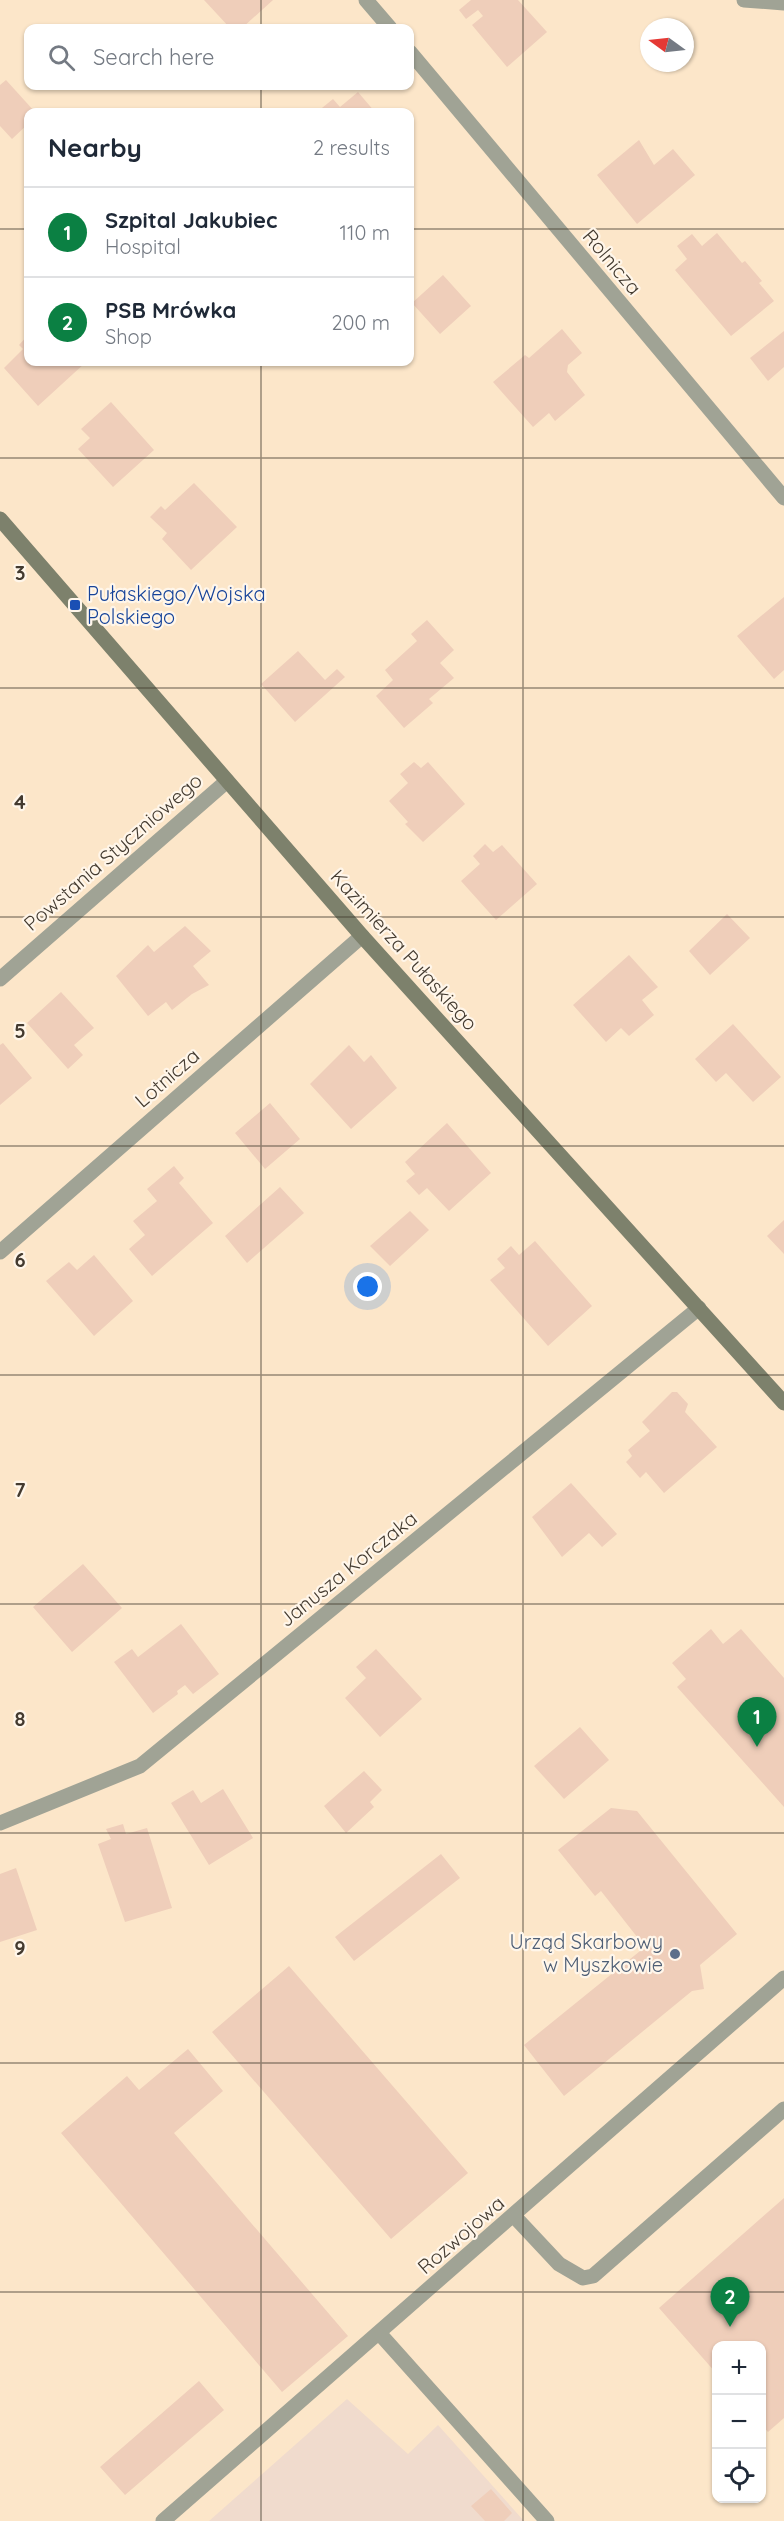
<!DOCTYPE html>
<meta charset="utf-8">
<style>
:root{--surface:#fff;--page:#f2f2f3;--text:#1f2937;--muted:#747a83;--line:#e0e1e3;--accent:#0b8043}
body{margin:0;font-family:Quicksand,sans-serif;background:var(--page);color:var(--text)}
.controls{position:absolute;right:18px;bottom:18px;display:grid;overflow:hidden;border-radius:12px;box-shadow:0 2px 4px #0004}
.controls button{width:54px;height:54px;display:grid;place-items:center;padding:0;border:0;border-bottom:2px solid var(--line);background:var(--surface);color:var(--text);font:30px sans-serif}
.compass{position:absolute;left:640px;top:18px;width:54px;height:54px;border-radius:50%;background:var(--surface);box-shadow:0 2px 4px #0004;rotate:285deg}
.you{position:absolute;left:368px;top:1287px;width:21px;height:21px;margin:-15px;border:4px solid #fff;border-radius:50%;background:#1a73e8;box-shadow:0 0 0 9px #1a73e833}
.badge{display:grid;place-items:center;width:39px;height:39px;border-radius:50%;background:var(--accent);color:#fff;font-size:20px;font-weight:700}
.pin{position:absolute;translate:-50% -50px;filter:drop-shadow(0 2px 3px #0008)}
.pin::after{content:'';position:absolute;top:32px;width:21px;height:18px;background:inherit;clip-path:polygon(0 0,100% 0,50% 100%)}
.list{margin:0;padding:0;list-style:none}
h2{display:flex;justify-content:space-between;align-items:center;height:78px;margin:0;padding:0 24px;font-size:26px}
h2 small{font-size:20px;font-weight:400;color:var(--muted)}
.list li{display:grid;grid-template-columns:39px 1fr auto;gap:18px;align-items:center;box-sizing:border-box;height:90px;padding:0 24px;border-top:2px solid var(--line)}
.list b{display:block;font-size:22px;white-space:nowrap}
.list p{margin:0;font-size:20px;white-space:nowrap;color:var(--muted)}
.list em{font-size:20px;font-style:normal;color:var(--muted)}
.icon{flex:none;width:33px;height:33px;fill:none;stroke:currentColor;stroke-width:2;stroke-linecap:round;stroke-linejoin:round}
.map{position:relative;flex:none;width:784px;height:2521px;overflow:hidden}
.search{position:absolute;background:var(--surface);box-shadow:0 2px 4px #0004;left:24px;top:24px;width:390px;height:66px;display:flex;align-items:center;gap:15px;box-sizing:border-box;padding:0 21px;border-radius:12px;color:var(--muted);font-size:22px}
.panel{position:absolute;background:var(--surface);box-shadow:0 2px 4px #0004;left:24px;top:108px;width:390px;height:258px;border-radius:12px}
.map>svg:first-child{display:block}
.industrial{fill:#f0dbcd}
.building{fill:#efceba}
.lines{fill:none;stroke-linecap:round;stroke-linejoin:round}
.service{stroke:#a0a395;stroke-width:15}
.minor{stroke:#a0a395;stroke-width:15}
.secondary{stroke:#7d816c;stroke-width:15}
.grid{fill:none;stroke:#433a2f;stroke-width:1.5;stroke-opacity:0.55}
.transit-dot{fill:#1a4fb4;stroke:#fff6ea;stroke-width:2}
.service-dot{fill:#5c6f8a;stroke:#fff6ea;stroke-width:2}
.labels{text-anchor:middle;stroke-width:4.5;stroke-linejoin:round;paint-order:stroke}
.street-label{font-size:20px;fill:#433a2f;stroke:#fff6ea}
.transit-label{font-size:20px;fill:#164399;stroke:#fff6ea;text-anchor:start}
.service-label{font-size:20px;fill:#4e5e75;stroke:#fff6ea;text-anchor:end}
.grid-label{font-size:20px;text-anchor:middle;font-weight:bold;fill:#433a2f;stroke:#fff6ea;stroke-width:4.5;stroke-linejoin:round;paint-order:stroke}
</style>
<div class="map">
<svg width="784" height="2521" viewBox="0 0 784 2521">
<rect width="100%" height="100%" fill="#fce6c9"/>
<path class="industrial" d="M347,2399L408,2454L438,2425L524,2521H209Z"/>
<path class="building" d="M204,0H273L242,28H230Z
M471,0H518L547,32L507,67L472,25L483,16L478,10L466,19L459,10Z
M6,80L35,112H28V124L12,139L0,126V85Z
M358,92L375,112H317L333,99L340,107Z
M639,140L654,165L673,149L695,175L637,224L597,175Z
M717,233L742,263L745,261L762,281L759,283L774,301L731,336L675,270L687,259L677,246L692,234L702,246Z
M443,275L471,306L440,334L412,303Z
M562,329L582,353L568,365L567,372L585,395L555,421L549,413L533,427L493,382L525,355L529,358Z
M784,331V367L768,381L750,358Z
M28,335V362L85,363L38,406L4,368L23,349L19,345Z
M111,402L154,450L113,487L78,449L90,438L81,429Z
M194,483L237,527L191,570L162,539L167,533L150,517L161,506L165,510Z
M784,597V670L774,679L737,636Z
M427,620L454,650L440,663L454,678L429,699L433,703L404,728L376,696L393,680L385,670L417,641L411,634Z
M298,651L325,680L337,669L345,677L295,722L261,684Z
M414,762L421,768L428,762L465,804L423,842L405,824L408,822L389,801L408,783L400,774Z
M485,844L493,852L502,845L537,884L496,920L461,881L480,864L473,856Z
M727,914L750,938L710,975L689,951Z
M185,926L211,951L193,966L209,985L192,994L172,1010L166,1002L148,1016L116,976L148,945L154,952Z
M629,955L658,987L642,1000L654,1015L629,1036L621,1028L606,1042L573,1005Z
M61,992L94,1028L74,1045L83,1055L68,1069L27,1023Z
M733,1024L781,1077L753,1102L726,1073L716,1082L695,1059Z
M3,1043L32,1078L0,1105V1045Z
M349,1045L364,1062L371,1055L397,1088L351,1129L310,1084Z
M270,1103L300,1139L265,1169L235,1133Z
M447,1123L491,1173L449,1211L427,1188L419,1195L406,1181L415,1174L405,1162Z
M174,1166L184,1178L179,1183L213,1223L152,1276L129,1249L145,1235L133,1221L157,1201L147,1189Z
M280,1187L304,1213L247,1263L225,1236Z
M410,1211L429,1230L390,1266L370,1246Z
M784,1220V1254L767,1236Z
M535,1241L592,1306L548,1346L490,1280L505,1268L497,1259L511,1246L519,1255Z
M94,1255L133,1301L94,1336L46,1281L69,1262L77,1270Z
M672,1392H677L688,1404L685,1412L717,1447L664,1493L646,1472L640,1478L626,1462L632,1456L628,1450L650,1431L642,1422Z
M571,1483L617,1534L602,1547L589,1533L562,1557L532,1517Z
M83,1564L122,1608L72,1652L33,1607Z
M181,1624L219,1674L193,1694L185,1685L177,1691L178,1694L153,1713L114,1662L132,1649L138,1657Z
M711,1629L723,1644L741,1629L784,1678V1807L677,1687L686,1679L672,1663Z
M376,1649L422,1699L380,1737L345,1698L366,1678L356,1667Z
M580,1727L609,1760L564,1799L534,1766Z
M364,1771L382,1790L370,1802L374,1807L346,1833L324,1806Z
M223,1789L253,1838L209,1865L171,1803L193,1790L201,1803Z
M611,1808L637,1811L737,1934L700,1965L704,1989L692,1991L564,2096L524,2045L645,1947L601,1891L595,1896L558,1850Z
M123,1824L126,1834L147,1828L172,1908L125,1922L98,1844L111,1839L106,1829Z
M441,1854L460,1878L354,1961L335,1937Z
M16,1868L37,1930L0,1942V1874Z
M289,1966L468,2173L391,2239L212,2032Z
M188,2049L223,2091L174,2133L348,2336L282,2392L61,2133L127,2076L139,2090Z
M784,2198V2418L768,2432L762,2425V2346H716V2373L659,2308Z
M199,2381L224,2410L125,2495L100,2467Z
M491,2489L512,2513L504,2521H485L471,2506Z"/>
<g class="lines">
<path class="service" d="M744,0L784,3
M514,2216L559,2264L583,2278L593,2276L784,2109
M380,2334L547,2521
M163,2521L784,1978"/>
<path class="minor" d="M366,0L390,28
M410,52L784,498
M0,979L227,781
M0,1252L362,936
M0,1823L140,1766L699,1308"/>
<path class="secondary" d="M0,519L362,936L784,1403"/>
</g>
<path class="grid" d="M261,0V28M523,0V2521M261,86V112M0,229H28M410,229H784M261,362V2521M0,458H784M0,688H784M0,917H784M0,1146H784M0,1375H784M0,1604H784M0,1833H784M0,2063H784M0,2292H784"/>
<rect class="transit-dot" x="69" y="599" width="12" height="12" rx="3"/>
<circle class="service-dot" cx="675" cy="1954" r="6"/>
<g class="labels">
<g class="street-label">
<text transform="translate(612 262) rotate(50)" y="7">Rolnicza</text>
<text transform="translate(113 852) rotate(-41)" y="7">Powstania Styczniowego</text>
<text transform="translate(404 950) rotate(48)" y="7">Kazimierza Pułaskiego</text>
<text transform="translate(167 1078) rotate(-41)" y="7">Lotnicza</text>
<text transform="translate(348 1569) rotate(-39)" y="7">Janusza Korczaka</text>
<text transform="translate(461 2235) rotate(-41)" y="7">Rozwojowa</text>
</g>
<g class="transit-label">
<text x="87" y="601">Pułaskiego/Wojska<tspan x="87" dy="23">Polskiego</tspan></text>
</g>
<g class="service-label">
<text x="663" y="1949">Urząd Skarbowy<tspan x="663" dy="23">w Myszkowie</tspan></text>
</g>
</g>
<g class="grid-label">
<text x="20" y="580">3</text>
<text x="20" y="809">4</text>
<text x="20" y="1038">5</text>
<text x="20" y="1267">6</text>
<text x="20" y="1497">7</text>
<text x="20" y="1726">8</text>
<text x="20" y="1955">9</text>
</g>
</svg>
<div class="controls">
<button>+</button>
<button>−</button>
<button><svg class="icon" aria-label="locate" viewBox="0 0 24 24"><circle cx="12" cy="12" r="6"/><path d="M12 2v4M12 18v4M2 12h4M18 12h4"/></svg></button>
</div>
<svg class="compass" viewBox="-18 -18 36 36"><path d="M0-13l5 13h-10z" fill="#e53935"/><path d="M0 13l5-13h-10z" fill="#747a83"/></svg>
<div class="you"></div>
<div class="pin badge" style="left:757px;top:1747px">1</div>
<div class="pin badge" style="left:730px;top:2327px">2</div>
<div class="search"><svg class="icon" aria-label="search" viewBox="0 0 24 24"><circle cx="10" cy="10" r="6"/><path d="M15 15l6 6"/></svg>Search here</div>
<section class="panel">
<h2>Nearby<small>2 results</small></h2>
<ul class="list">
<li><span class="badge">1</span><div><b>Szpital Jakubiec</b><p>Hospital</p></div><em>110 m</em></li>
<li><span class="badge">2</span><div><b>PSB Mrówka</b><p>Shop</p></div><em>200 m</em></li>
</ul>
</section>
</div>
